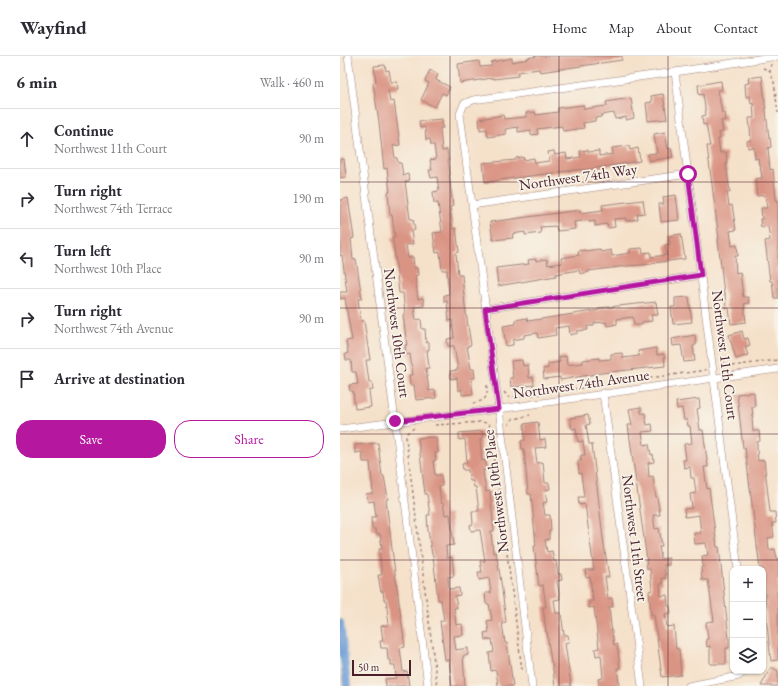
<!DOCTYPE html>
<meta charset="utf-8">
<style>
:root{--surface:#fff;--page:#f7f7f7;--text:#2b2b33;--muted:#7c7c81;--line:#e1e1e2;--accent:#b5179e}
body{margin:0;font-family:"EB Garamond",serif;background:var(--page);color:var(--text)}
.controls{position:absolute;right:12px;bottom:12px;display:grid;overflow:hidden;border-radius:8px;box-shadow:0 1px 3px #0004}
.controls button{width:36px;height:36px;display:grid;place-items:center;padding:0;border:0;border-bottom:1px solid var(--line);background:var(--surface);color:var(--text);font:20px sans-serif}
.scale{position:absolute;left:12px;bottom:10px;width:59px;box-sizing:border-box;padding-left:4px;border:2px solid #4a1f2b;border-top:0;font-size:11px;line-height:14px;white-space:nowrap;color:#4a1f2b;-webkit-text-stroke:3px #f7f3e8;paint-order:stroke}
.stop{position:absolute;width:12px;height:12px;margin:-9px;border:3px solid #b5179e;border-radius:50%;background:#fff}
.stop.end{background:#b5179e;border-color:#fff;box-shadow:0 1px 4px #0008}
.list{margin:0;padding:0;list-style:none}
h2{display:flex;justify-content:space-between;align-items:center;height:52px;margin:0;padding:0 16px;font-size:17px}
h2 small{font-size:13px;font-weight:400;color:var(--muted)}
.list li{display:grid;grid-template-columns:26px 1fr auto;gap:12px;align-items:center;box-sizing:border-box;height:60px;padding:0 16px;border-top:1px solid var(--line)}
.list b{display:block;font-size:15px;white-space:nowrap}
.list p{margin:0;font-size:13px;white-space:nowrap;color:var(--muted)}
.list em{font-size:13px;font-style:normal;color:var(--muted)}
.actions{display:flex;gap:8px;padding:12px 16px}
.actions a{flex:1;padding:9px 0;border:1px solid var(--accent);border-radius:16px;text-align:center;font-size:14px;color:var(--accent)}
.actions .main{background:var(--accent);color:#fff}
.icon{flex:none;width:22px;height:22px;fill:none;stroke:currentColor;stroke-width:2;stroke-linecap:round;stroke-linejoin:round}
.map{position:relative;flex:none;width:438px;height:630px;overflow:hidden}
header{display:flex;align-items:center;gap:24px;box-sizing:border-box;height:56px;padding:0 20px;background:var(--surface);border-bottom:1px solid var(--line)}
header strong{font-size:19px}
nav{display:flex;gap:22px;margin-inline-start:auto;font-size:14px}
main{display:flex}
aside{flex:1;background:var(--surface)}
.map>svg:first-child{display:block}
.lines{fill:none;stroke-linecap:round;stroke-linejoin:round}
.canal{stroke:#6c9dd6;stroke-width:8}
.building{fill:#da9484}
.minor-casing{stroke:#a0807a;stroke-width:8}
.path{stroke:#a0807a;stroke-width:1.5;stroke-dasharray:3 3;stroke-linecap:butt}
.minor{stroke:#fff;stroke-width:7}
.route{stroke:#b5179e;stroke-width:5}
.grid{fill:none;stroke:#4a1f2b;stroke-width:1;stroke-opacity:0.55}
.labels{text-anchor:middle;stroke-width:3.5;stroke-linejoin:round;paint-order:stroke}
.street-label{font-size:15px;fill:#4a1f2b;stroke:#f7f3e8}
</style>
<header>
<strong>Wayfind</strong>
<nav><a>Home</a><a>Map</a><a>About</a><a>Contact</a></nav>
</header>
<main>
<aside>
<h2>6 min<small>Walk · 460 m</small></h2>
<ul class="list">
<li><svg class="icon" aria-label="ahead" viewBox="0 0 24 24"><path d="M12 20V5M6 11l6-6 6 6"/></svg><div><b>Continue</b><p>Northwest 11th Court</p></div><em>90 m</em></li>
<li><svg class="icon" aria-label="right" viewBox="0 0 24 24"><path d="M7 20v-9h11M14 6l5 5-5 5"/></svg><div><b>Turn right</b><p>Northwest 74th Terrace</p></div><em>190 m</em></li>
<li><svg class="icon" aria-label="left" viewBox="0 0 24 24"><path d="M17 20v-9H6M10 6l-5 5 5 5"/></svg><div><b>Turn left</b><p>Northwest 10th Place</p></div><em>90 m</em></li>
<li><svg class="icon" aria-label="right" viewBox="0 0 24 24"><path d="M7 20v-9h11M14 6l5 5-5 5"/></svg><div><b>Turn right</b><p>Northwest 74th Avenue</p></div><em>90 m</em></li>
<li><svg class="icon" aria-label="arrive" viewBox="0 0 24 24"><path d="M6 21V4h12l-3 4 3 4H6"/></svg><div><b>Arrive at destination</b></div></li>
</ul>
<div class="actions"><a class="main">Save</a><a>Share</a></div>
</aside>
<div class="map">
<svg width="438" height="630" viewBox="0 0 438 630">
<rect width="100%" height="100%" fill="#f7f3e8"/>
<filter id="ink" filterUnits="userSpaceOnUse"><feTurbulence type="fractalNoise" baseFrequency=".025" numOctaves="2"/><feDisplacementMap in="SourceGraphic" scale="8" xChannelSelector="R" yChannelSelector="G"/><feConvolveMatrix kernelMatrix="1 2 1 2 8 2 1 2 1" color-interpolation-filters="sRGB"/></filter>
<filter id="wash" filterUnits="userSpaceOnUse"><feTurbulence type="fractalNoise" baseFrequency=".012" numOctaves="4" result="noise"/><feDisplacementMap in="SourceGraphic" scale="16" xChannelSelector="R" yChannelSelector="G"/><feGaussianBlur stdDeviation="0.9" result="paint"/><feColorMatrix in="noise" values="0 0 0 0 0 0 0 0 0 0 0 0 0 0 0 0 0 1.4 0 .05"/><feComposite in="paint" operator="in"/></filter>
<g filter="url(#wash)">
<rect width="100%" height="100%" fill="#f5e1ca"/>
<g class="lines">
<path class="canal" d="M0,567L7,630"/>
</g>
<g id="blocks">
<path class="building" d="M198,0H282V4L200,16L199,13L178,16V20L154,23L153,22L120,27L118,8L139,5L140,11L152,10L151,6L172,2V6L188,3L187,2Z
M45,9L46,15L49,14L51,26H57L58,33L48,34L50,46L54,45L60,89L53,90L55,102H57L58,107H61L63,119L68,118L69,125L65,126L70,163H73L75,174L71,175L73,188L66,189L68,202L73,201L74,212H77L78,219L75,220L78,243L83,242L84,250L74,251L76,264L81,263L82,273H85L86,287L89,286V294H87L89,312H86L89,335L95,334L96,342L76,344L74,329H70L69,319H73L70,298L66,299L65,289H67L63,259L65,258L63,237H59L54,191L52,181H55L52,159H50L48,136H50L47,112L44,113L39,66L33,27L36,26L34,10Z
M90,14L98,18L96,24L110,31L106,39L102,37L95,51L81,44L89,27L85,25Z
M422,20L429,82H430L431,91L428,92L430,114L433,113L436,144H438V242H434L432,225H430L425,185L430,184L428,170L421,171L420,163H422L421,152H427L425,139L417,140L415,123L422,122L420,109H419L418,102L415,103L414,91L408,92L407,85L411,84L409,62H414L413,47L411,48L410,40L406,41L405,28L409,27L408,22Z
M381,25L382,34H378L382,57H385L386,64L381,65L383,76L379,77L380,83H378L380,97L386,96L387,108H386L390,136H387L389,150L392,149L396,174L390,175L392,190L397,189L398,200H395L396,217L400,216L403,241H408L409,247L404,248L406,266L391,268L389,252H386L385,238H384L378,183H379L367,90H370L366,68L363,69L362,60L366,59L363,38L359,39L358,29Z
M323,38L327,63L308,65L306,47L312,46L311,40Z
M291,42L294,62L286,64V61L275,63L274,57L261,59V61L255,62V65L243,67L244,72L223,75L222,70L197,73L198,78L191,79V74L178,76V71L165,73L166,78L148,81L147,73L140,74L139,63L163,59L164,63L186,61V57L195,56L196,59L218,56V52L243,49L244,53L267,50L266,46Z
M102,63L103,72H100L102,95L107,94L110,119H109L113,150L110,151L113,173L116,172L119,196L116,197L118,219H122L125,250L131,289L127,290L131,313H134L135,322H131L133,338L122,339V334H118L117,322L111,323L110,315L118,314L114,290H108L107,283L114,282L112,264L109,265L107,245L104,246V239L109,238L107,214H102L100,196L96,197L94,184L93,177L102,176L98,147H94L93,136L99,135L97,121L91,122L89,114H92L90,104L96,103L94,89H91L90,83L86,84L85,71L80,72L79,65Z
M325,76L328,93L331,92L333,101L309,105L308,98L317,97L314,78Z
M289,90L290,94L298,92L300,105L243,114V113L145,126L143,107L176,104V102L183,101L184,104L194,102L195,107L209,105L208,96L214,95L215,99L226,97L227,103L241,101L240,95L248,94V96L259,95V100L273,98L272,92Z
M0,103H4L6,121L0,122Z
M336,139L339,164L321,166L319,148H324L323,141Z
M8,142L14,182L11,183L13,204L16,203L22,243H18L21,265H24L30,304H26L29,326H32L33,334L29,335L31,351L15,353L13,335H10L9,329L18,328L16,316H12L11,304H6L5,298L8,297L6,285L12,284L8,261L5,242L0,243V236H7L2,199L0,200V144Z
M303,144L305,157L297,158L298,163L286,165V162L274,163L275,171L268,172L267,168L255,170V165L249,166L248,164L234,166L235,173L217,175L216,170L200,171L201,177L185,179V176L172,178L173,182L153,184L150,166L240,154V157L263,154L262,149Z
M341,178L345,203L312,207V208L287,210L248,215L249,216L240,218L239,214L216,218V220L158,230L156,212L189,208L188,204L196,203V205L207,203L208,209L222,207L221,202L239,199L238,195L245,194V195L260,193L261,196L271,194L272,200L290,197V193L302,192L303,197L311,196V201L327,199L325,189L330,188L329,180Z
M349,241L352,266L333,268L331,251H335V242Z
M316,246L318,259H311L312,265L302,266V269H294L293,261L277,263V268L267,270L266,266L254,267V270H247L248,274L237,275L238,277L230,279L229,270L215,272L216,279L198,282L197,277L184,279V282L173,284V289L166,290L163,270L176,268L175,264L187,262L188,265L227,259L259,254V252Z
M402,275L404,283L408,282L410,289L405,291L408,299L396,303L389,279Z
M355,279L356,289L353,290L355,305L344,306L341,289L333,290L332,283Z
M316,292L317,299L324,298L325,310L261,317L220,324V321L204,323L203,313L208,312V308L220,306L219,301L226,300L227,309L243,307V304L259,302V304L271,303V298L282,297L283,302L299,300L298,295Z
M182,304L183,310L188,309L189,322L193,321L194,329L171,331L170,322H173L171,305Z
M414,336L415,351H412L413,361H412L413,375H419L420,385L417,386V391L418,405L424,404L430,456H435L436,467H432L434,481L428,482L429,494L435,493L437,503H438V536H437L438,548V604L431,605L425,550L426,549L424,528H423V513H420L405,392H403L397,338Z
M359,343L360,352L357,353L360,374H363L368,411H364L367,433L369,432L377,491H379L389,583V592H386V608H370V590L367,591L366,583H368L366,566L374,565L368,524H362L361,511H363L362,500L368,499L366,487L355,488L354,477H361L359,459L345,461L344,453L352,452L350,438L356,437L354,422H351L350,411L344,412L343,404H346L344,388L352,387L350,370H348L347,364H344L342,352L337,353L336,346Z
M301,351V357H305L307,369L312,368L313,375L302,376L304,389L309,388L311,399L313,398L314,406L308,407L309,421L313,420L316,441H317L320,459H313L315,473L319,472L322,490H319L321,503L329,502V509H324L326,522H322L323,528H320L321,540L327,539L328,550H330L331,557L325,558L327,571L334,570L336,593H339L341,619L322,621L314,559H311L309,535L312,534L310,513H307L306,504H307L288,369H292L289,353Z
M248,359L250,368L246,369L249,388H252L263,482L269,521H265L268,543L272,542L273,551H269L271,570L274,589L277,588L280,612H277L279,628L259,630L258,623L263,622L261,599L256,600L255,593L259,592L254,551L249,552V545H253L250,521L246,522L245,514H254L245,448L239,449L238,441H244L241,417L239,418L238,405H241V399H245L243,385L238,386L236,372L232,373L230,362Z
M198,366L200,384L205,383L206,391L195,392L197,407L203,406L205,427H209L210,433L205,434L207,446L203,447L205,459H210L211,475H209V483L205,484L207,496L212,495L214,505H216L218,518H221L222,524L217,525L220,543L214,544L216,557H221L224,579H228L229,586L225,587L231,630H215L212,606H211L207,576H206L203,551H206L203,529L199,530L194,490H196L191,438H188L184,393H182L181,385L185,384L184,368Z
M142,375L143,383L140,384L142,405L145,404L147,414H143L146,436L150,435L154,475H151L153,497L156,496L161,526L166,566L162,567L165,587H167L173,630H158L156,614L151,615L149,597L154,596L152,583L145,584L144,577L149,576L147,565L152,564L149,548H146L145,537H151L149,522L139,524L138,516H142L140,505H145L140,474L131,475L130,469L133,468L132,455H139L136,431H134L133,425H130L128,414H123L122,408L127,407L125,383L119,384V377Z
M96,381L98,397H95L96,404L93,405L95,419H101L102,430L99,431L101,447H103L105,459L110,458L114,489L106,490L107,502L112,501L114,520L108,521L109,533L119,532L120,539L115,540L117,552H114L116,569L122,568L123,579L114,580L116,594L128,592V599L123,600L125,630H112L109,604H105L100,565H104L101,544H98L93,499H92L88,474L87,459H90L87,438H85L78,382Z
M38,387L42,420H44L48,443L46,444L55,517L65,591L60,592L63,616L67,615L69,630H46L45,623L56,622L55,609H51V604H48L47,592H41L40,585H43L41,570L49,569L46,544H44L43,535L41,536L38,519H42L39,493H42L40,478H36L35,473H32L31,461H36L34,445L28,446L26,438L33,437L30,406H23L22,396L15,397V389Z
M431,611L438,615V630H421Z"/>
</g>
</g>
<g filter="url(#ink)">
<use href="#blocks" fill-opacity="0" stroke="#a0807a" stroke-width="1"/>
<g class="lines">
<g class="minor-casing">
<path id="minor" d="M8,0L55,365L88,630
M335,16L398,513
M132,149L348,118
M145,253L361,219
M263,337L302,630
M0,373L159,353L438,313
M192,630L159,353L120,58L124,48L133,44L335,16L438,0
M349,630L399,620L404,615"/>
</g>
<path class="path" d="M431,8L430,16L434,26L438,57
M423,12L430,15
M382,305L387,310H391L438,304
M380,311L387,310
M164,336L168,341H177L366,314
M133,347C147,345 148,340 147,327
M95,369L141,366L148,367L151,372L182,614
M169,369L170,364L190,359
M74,372L67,377L66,382L97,630"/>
<use href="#minor" class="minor"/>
</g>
</g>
<g class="lines" filter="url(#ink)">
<path class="route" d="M55,365L159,353L145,253L361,219L348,118"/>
</g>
<path class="grid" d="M110,0V630M219,0V630M328,0V630M0,126H438M0,252H438M0,378H438M0,504H438"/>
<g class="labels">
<g class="street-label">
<text transform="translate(238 121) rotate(-8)" y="5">Northwest 74th Way</text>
<text transform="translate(57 277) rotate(83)" y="5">Northwest 10th Court</text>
<text transform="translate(385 299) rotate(83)" y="5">Northwest 11th Court</text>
<text transform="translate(241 328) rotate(-8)" y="5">Northwest 74th Avenue</text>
<text transform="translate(156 435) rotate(-97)" y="5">Northwest 10th Place</text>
<text transform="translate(295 482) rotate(83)" y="5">Northwest 11th Street</text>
</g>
</g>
</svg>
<div class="controls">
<button>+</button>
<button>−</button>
<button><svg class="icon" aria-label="layers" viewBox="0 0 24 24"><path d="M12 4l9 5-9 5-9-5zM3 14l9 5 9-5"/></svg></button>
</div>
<div class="scale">50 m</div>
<div class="stop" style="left:348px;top:118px"></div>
<div class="stop end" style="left:55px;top:365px"></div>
</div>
</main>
